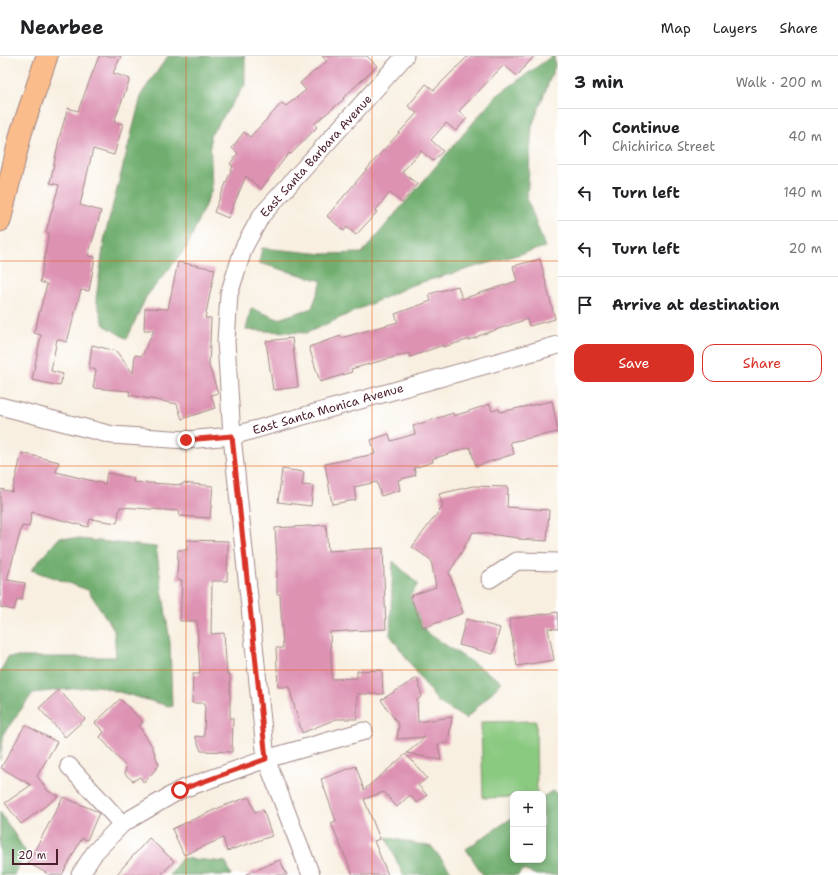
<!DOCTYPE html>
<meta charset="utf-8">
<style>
:root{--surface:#fff;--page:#f2f2f2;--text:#202124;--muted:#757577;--line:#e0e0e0;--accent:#d93025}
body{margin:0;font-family:"Shantell Sans",sans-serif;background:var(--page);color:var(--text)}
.controls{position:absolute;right:12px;bottom:12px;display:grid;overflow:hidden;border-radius:8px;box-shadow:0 2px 6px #0003}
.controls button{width:36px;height:36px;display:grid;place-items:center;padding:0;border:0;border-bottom:1px solid var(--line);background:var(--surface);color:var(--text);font:20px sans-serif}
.scale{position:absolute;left:12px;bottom:10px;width:46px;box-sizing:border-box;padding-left:4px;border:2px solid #4a1f2b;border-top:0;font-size:11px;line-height:14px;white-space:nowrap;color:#4a1f2b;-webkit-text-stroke:3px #fff;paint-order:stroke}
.stop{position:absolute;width:12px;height:12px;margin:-9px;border:3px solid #d93025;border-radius:50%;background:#fff}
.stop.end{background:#d93025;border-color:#fff;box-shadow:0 1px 4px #0008}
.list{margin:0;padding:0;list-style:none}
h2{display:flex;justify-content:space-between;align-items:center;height:52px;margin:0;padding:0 16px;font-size:17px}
h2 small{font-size:13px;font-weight:400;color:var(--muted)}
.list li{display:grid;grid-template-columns:26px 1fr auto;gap:12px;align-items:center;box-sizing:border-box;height:56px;padding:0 16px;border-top:1px solid var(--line)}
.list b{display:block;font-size:15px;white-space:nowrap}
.list p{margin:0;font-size:13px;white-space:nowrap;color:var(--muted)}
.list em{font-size:13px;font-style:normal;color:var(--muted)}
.actions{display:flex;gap:8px;padding:12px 16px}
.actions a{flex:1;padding:9px 0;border:1px solid var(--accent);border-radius:12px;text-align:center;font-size:14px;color:var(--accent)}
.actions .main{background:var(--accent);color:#fff}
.icon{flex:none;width:22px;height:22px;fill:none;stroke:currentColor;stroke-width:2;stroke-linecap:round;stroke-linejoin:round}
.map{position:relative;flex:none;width:558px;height:819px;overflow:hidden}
header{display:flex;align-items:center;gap:24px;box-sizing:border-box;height:56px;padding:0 20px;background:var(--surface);border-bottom:1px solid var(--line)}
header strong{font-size:19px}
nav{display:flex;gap:22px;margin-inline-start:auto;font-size:14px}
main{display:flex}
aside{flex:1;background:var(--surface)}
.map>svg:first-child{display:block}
.green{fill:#8ac980;stroke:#6a7456}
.forest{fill:#6fad6e;stroke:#5c664c}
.building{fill:#dd92b2}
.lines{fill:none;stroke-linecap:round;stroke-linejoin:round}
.minor-casing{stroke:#a18786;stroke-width:19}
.major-casing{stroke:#a18786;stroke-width:23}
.minor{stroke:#fff;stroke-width:17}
.major{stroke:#f9bc8a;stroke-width:21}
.route{stroke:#d93025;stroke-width:5}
.grid{fill:none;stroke:#e8590c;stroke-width:1;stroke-opacity:0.55}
.labels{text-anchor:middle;stroke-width:3;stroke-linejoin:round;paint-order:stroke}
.street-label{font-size:12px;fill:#4a1f2b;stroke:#fff}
</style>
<header>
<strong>Nearbee</strong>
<nav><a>Map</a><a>Layers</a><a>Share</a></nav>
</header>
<main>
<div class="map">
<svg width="558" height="819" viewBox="0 0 558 819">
<rect width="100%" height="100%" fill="#fff"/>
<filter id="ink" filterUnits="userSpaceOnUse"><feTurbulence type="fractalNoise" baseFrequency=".025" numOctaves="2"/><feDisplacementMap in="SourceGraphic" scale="8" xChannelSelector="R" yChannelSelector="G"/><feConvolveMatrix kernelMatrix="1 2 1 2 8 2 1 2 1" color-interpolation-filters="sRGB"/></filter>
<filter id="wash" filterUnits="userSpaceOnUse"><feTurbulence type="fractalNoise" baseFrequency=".012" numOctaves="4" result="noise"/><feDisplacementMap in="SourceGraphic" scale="16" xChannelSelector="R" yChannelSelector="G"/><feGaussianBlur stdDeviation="0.9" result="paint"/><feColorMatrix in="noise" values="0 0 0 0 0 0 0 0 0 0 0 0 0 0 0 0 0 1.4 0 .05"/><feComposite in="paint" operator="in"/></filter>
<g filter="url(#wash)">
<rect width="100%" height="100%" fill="#f8efe0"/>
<path class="green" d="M536,665L537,738H513V741L483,742L481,666Z"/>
<path class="forest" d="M168,0H245V29L210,80L212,133L187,191L146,241L127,283L104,269L96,243L105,179L142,37Z
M552,0H554L555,10L532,70L527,142L545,191L412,229L307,277L246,274L251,252L278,263L312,252L322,225L259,207L262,192L324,198L362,197L495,41Z
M60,481L156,491L170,586L172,651L98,630L33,637L4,677L0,704V616L8,601H116L114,574L88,534L31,514Z
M393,505L418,528L410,540L426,576L502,626L466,663L438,646L390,579Z
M552,735L558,738V819H537L523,814L518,819H483L466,793L513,761V804H543V741Z
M0,756L26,796L14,819H0Z
M386,781L432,791L454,819H403Z
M182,802L226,806L231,819H169Z"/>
<g id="blocks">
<path class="building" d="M99,0H121L113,17L130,23L114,66L123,68L114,99L93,93L80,149L101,155L88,200L95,201L89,235L81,234L67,286L57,283L51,315L63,318L60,330L32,324L41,279L34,277L47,228L40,226L49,177L46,176L59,129L50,127L60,79L68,52L78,55Z
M322,0H367L377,10L343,42L344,43L314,68L317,71L291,98L289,97L261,133L246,120L228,162L214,156L233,110L230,108L238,97L232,92L244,76L250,81L282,47L286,50L306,34L300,27L327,5Z
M468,0H534L517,20L504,9L459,55L467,62L456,75L446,67L431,84L443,95L433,105L421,95L402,116L417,128L402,147L390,137L375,155L377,156L356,179L347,171L344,175L327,160L379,99L417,57L408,50L426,28L434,34Z
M540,203L555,263L529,270L527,263L478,280V281L443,291V289L410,301L409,297L351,313L352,316L320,326L309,291L341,280V282L398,266L395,258L431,245L429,238L458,230L462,243L517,225L513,210Z
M178,206L215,213L205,262H211L209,310L218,337L211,339L215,352L182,363L177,348L129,339L130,335L93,332L96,314L89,312L92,289L116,295L133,317L135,299L142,300L154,274H144L145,252L168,253Z
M292,282L298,331L273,334L266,285Z
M552,345L558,376L510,386L514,398L476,410L470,391L432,403L433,406L414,412L416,419L398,424L400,434L381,440L377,426L354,431L356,444L332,448L325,408L375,398L371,384L389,378L391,385L415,378L413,370L453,357L454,360L490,348L492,355L499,353L500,356Z
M22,397L59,406L56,416L105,428L107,417L133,422V426L182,429L183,427L213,430L210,462L179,460L180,455L120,451L117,467L90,463L88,471L32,456L29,471L22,470L7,524L25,527L22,544L17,543L14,554L0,551V433L12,436Z
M282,413L304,416L302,429L313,430L311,450L278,446Z
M473,430L508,431L507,451L549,454L547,485L519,483V482L473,476L449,517L463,557L423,572L410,540L436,531L431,504L412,491L443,450L439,438Z
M326,469L328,495L383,492L386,573L330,576L332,623L357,622V615L382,614L383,638H357V663H336L302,677L289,631H278L276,592H283L280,538H277V503L275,472Z
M187,484L228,485L227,525H212L211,578L224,577L227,618H230V662H233L232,696L201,695L195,680L204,681L205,647H192L193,618H200L197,565H180L182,524H177L178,494H187Z
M558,556V573L548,572L554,604L517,610L509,563Z
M466,563L500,572L493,598L459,589Z
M417,622L422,640L417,644L418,666L452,661L448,687L438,688L441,704L407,697L425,681L397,683L399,669L381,644Z
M59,634L85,663L65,681L39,652Z
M120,643L143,666L139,670L152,690L159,709L144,727L140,721L133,725L125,718L126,711L100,681L104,676L95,667Z
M25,669L57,686L37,720L48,735L59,740L21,768L5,747L31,729L1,712Z
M406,698L427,722L418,729L427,739L417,747L410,739L397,751L384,736L364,743L380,783L374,785L388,819H353L331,767L336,765L321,723L356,710L364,734Z
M63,741L96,755L99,757L87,784L82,782L62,819H50L28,807Z
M249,741L255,756L263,754L272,780L227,795L223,782L184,799L172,773L223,750Z
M149,782L174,805L161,819H116Z
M280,804L287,819H245Z"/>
</g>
</g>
<g filter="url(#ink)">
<use href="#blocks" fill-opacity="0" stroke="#a18786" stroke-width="1"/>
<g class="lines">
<g class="minor-casing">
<path id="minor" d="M0,350L112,379L186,384L232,380L558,289
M490,523L517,505L558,506
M69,710L122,768
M80,819L95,796L122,768L180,734L266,703L364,675
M311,819L266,703L232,380L226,286L229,238L244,191L261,160L405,0"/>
</g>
<g class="major-casing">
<path id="major" d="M0,165L21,77L47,0"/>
</g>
<use href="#minor" class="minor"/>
<use href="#major" class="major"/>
</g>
</g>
<g class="lines" filter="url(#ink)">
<path class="route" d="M180,734L266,703L232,380L186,384"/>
</g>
<path class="grid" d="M186,0V819M372,0V819M0,205H558M0,410H558M0,614H558"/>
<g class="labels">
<g class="street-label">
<text transform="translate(316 100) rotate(-48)" y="4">East Santa Barbara Avenue</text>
<text transform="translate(328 353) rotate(-16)" y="4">East Santa Monica Avenue</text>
</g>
</g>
</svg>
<div class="controls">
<button>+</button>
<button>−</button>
</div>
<div class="scale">20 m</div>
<div class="stop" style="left:180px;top:734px"></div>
<div class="stop end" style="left:186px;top:384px"></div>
</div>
<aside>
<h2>3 min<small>Walk · 200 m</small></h2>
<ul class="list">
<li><svg class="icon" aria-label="ahead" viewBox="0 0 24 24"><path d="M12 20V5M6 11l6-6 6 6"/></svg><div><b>Continue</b><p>Chichirica Street</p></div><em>40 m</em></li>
<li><svg class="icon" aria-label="left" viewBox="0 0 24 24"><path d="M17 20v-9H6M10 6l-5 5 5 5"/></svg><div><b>Turn left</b></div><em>140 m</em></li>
<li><svg class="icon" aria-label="left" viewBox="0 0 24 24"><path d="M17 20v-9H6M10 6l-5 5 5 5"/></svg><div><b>Turn left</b></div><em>20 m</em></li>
<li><svg class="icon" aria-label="arrive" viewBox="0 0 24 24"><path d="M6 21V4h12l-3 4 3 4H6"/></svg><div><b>Arrive at destination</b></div></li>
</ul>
<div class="actions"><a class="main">Save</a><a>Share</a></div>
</aside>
</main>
